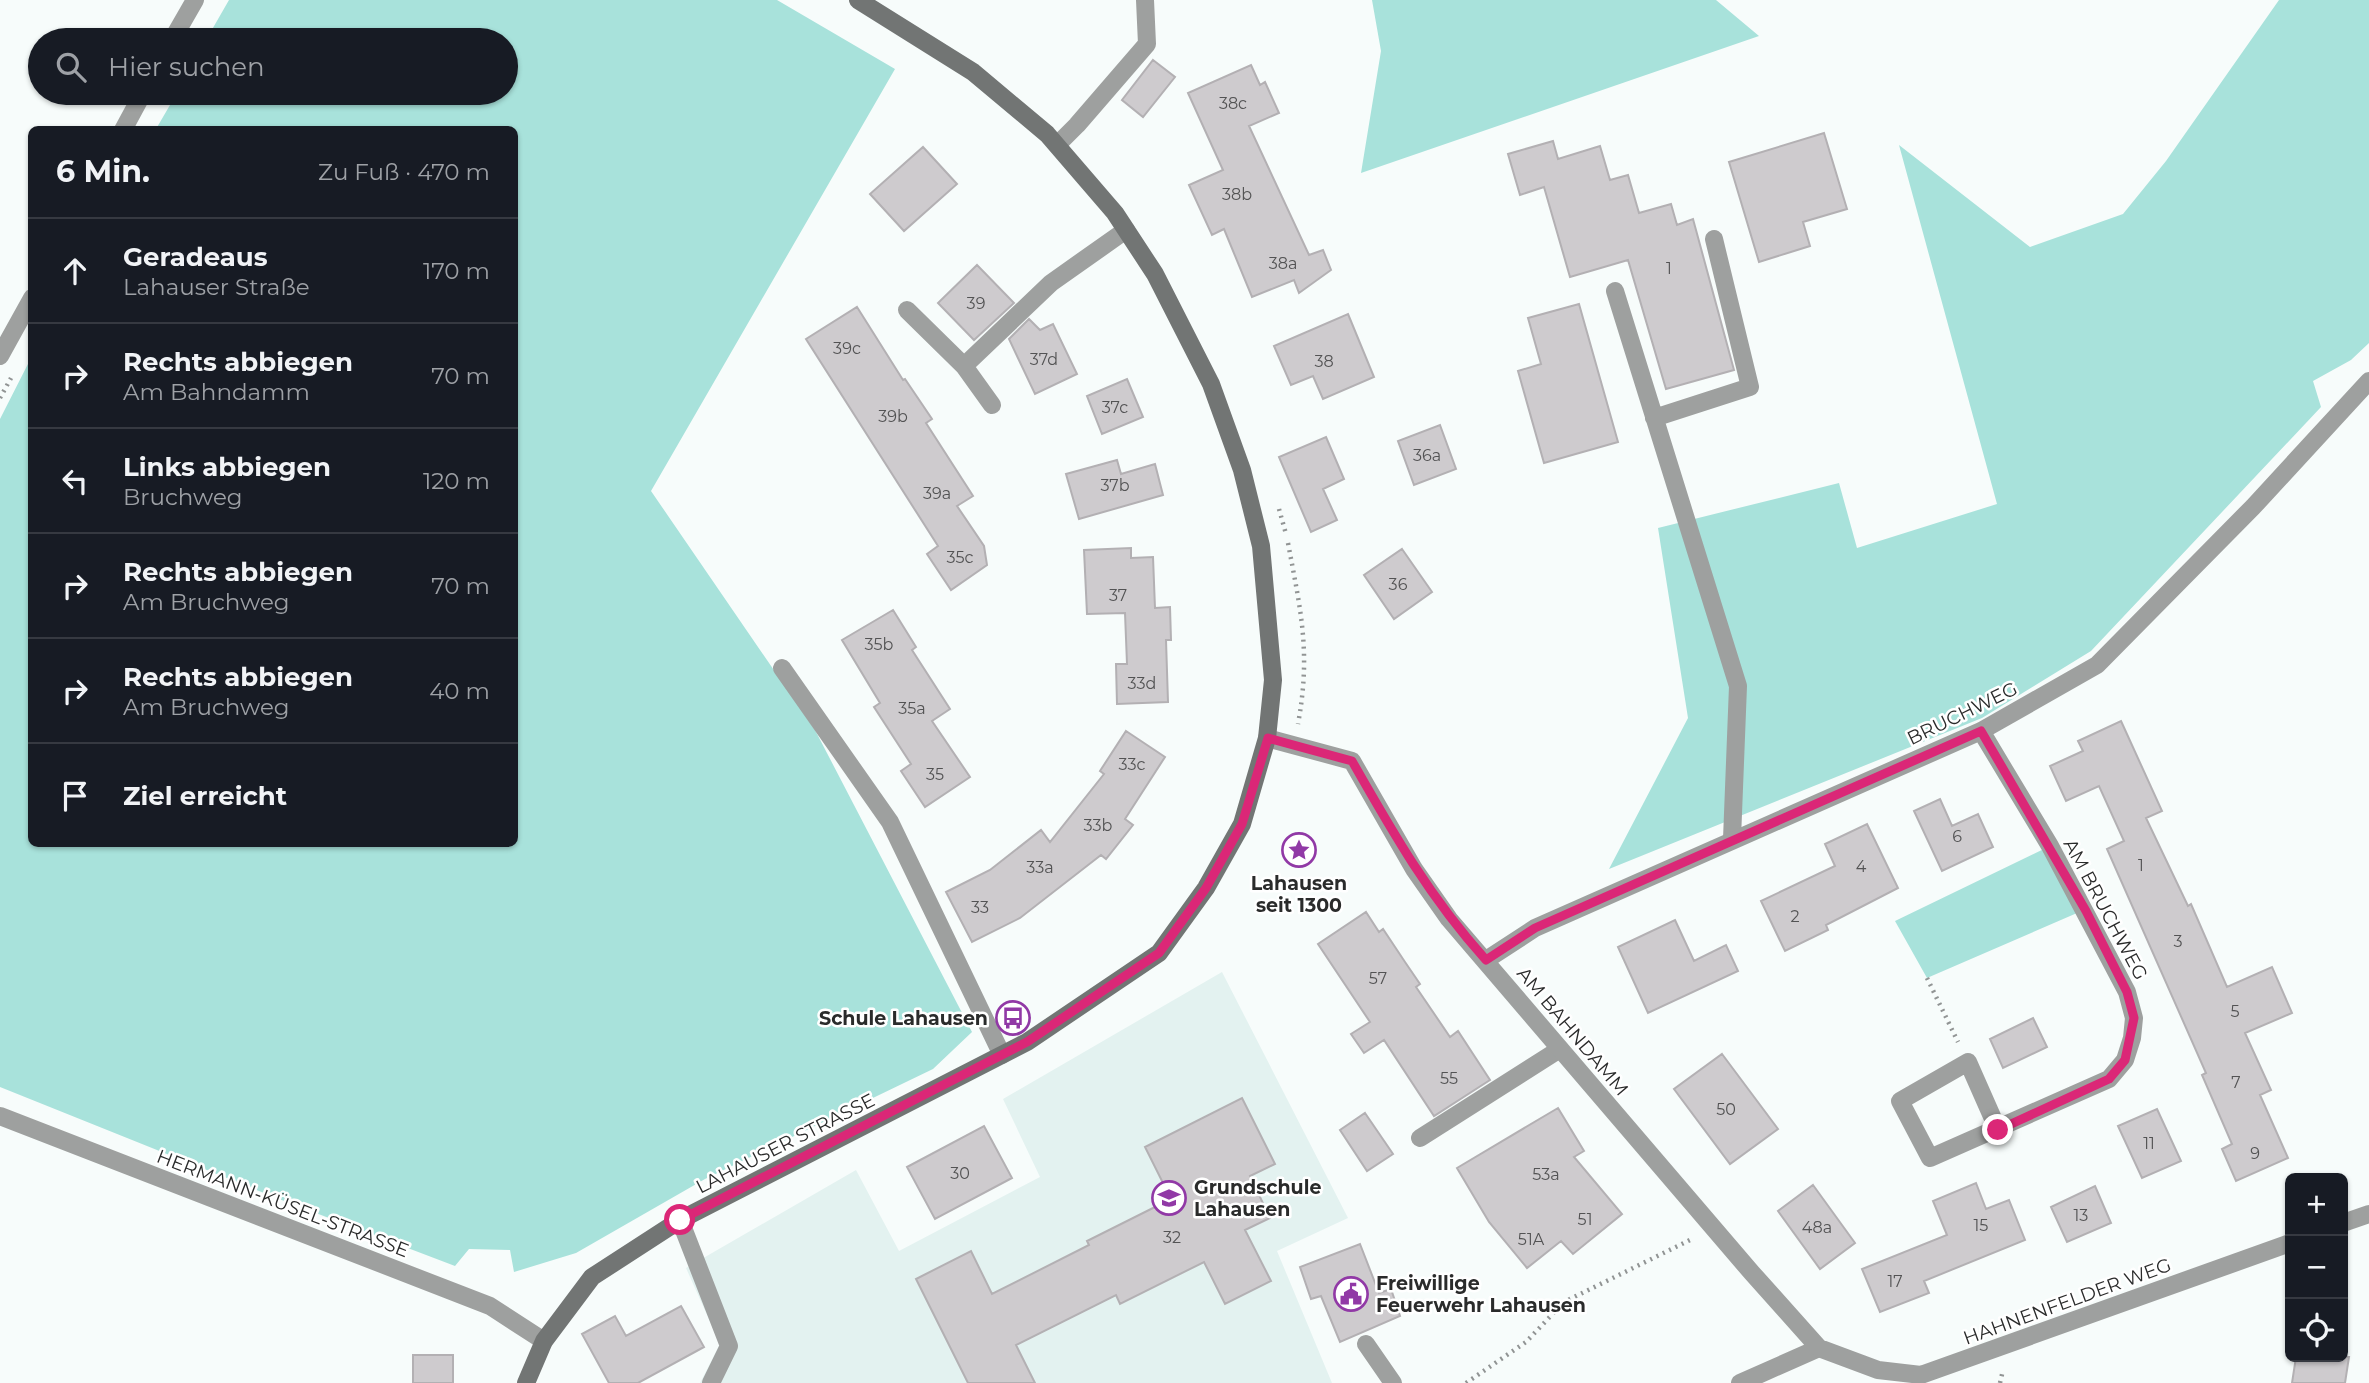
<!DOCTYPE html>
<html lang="de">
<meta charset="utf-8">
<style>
:root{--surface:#171b24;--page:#242831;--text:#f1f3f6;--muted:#9ea1a6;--line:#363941}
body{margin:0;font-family:Montserrat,sans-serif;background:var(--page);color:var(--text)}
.controls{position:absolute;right:21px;bottom:21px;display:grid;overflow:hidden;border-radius:10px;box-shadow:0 2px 5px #0004}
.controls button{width:63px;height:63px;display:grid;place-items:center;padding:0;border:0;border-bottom:2px solid var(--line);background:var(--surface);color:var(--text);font:35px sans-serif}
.stop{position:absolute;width:21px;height:21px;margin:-16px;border:5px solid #db2777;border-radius:50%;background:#fff}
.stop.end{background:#db2777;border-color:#fff;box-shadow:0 2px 7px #0008}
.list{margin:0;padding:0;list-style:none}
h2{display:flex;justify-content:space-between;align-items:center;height:91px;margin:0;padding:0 28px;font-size:30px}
h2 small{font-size:23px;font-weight:400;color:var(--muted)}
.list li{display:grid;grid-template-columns:46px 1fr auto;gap:21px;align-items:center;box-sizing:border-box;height:105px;padding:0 28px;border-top:2px solid var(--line)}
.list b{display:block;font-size:26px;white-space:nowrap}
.list p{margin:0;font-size:23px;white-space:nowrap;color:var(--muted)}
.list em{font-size:23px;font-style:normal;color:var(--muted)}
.icon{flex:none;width:38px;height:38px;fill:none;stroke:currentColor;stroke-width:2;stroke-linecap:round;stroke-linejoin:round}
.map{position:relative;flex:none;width:2369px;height:1383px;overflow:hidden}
.search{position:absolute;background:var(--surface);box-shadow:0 2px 5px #0004;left:28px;top:28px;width:490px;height:77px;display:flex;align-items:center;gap:18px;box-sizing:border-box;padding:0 24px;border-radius:38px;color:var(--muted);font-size:26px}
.panel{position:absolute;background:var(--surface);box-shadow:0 2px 5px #0004;left:28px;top:126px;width:490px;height:721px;border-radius:10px}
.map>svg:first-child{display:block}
.built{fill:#e3f2f0}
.green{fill:#a8e2db}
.building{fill:#cecbce;stroke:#b3b0b3;stroke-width:2}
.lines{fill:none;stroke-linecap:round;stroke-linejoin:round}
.path{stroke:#919494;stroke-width:4.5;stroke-dasharray:2 5;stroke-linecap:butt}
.lane{stroke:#9ea09f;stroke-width:18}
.street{stroke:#9ea09f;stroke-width:18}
.secondary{stroke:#727574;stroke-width:18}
.route{stroke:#db2777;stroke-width:9}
.labels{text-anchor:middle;stroke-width:5;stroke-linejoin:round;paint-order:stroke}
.number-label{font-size:16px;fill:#535354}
.street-label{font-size:19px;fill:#2a2b2b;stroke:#fff}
.poi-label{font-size:19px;font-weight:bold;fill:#2a2b2b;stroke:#fff;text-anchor:start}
</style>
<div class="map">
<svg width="2369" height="1383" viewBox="0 0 2369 1383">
<rect width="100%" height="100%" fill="#f7fcfb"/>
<path class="built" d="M1222,972L1348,1218L1277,1251L1332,1383H700L720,1344L686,1268L856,1170L899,1251L1040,1177L1003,1099Z"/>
<path class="green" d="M229,0H777L895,69L651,491L815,730L972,1032L933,1069L705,1179L576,1253L514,1272L510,1250L469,1249L455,1266L279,1199L0,1087V419L31,358L32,844H514V130L156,129L177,93H506V40H206Z
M1372,0H1716L1759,36L1361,173L1381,51Z
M2279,0H2369V343L2351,360L2313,381L2321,407L2091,651L1982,718L1609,869L1688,718L1658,528L1839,483L1857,548L1997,504L1899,145L2030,247L2123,214L2166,161Z
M2050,846L2084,910L1927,978L1895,921Z"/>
<path class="building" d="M1153,60L1175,77L1143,117L1122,100Z
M1251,65L1260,85L1265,82L1279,113L1249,126L1309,255L1323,250L1331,270L1299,293L1294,280L1252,297L1224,229L1212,235L1189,185L1223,170L1188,93Z
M1824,133L1847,209L1803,222L1810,246L1759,262L1729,162Z
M1553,141L1558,159L1600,146L1610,180L1628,175L1639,213L1671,204L1677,225L1693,219L1734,370L1666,389L1628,260L1570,277L1544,187L1520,195L1508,154Z
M923,147L957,184L904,231L870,194Z
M977,265L1014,303L974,340L938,303Z
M1579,304L1618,442L1544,463L1518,371L1541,364L1528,318Z
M857,307L903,380L905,379L932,419L926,423L973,496L957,506L984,546L987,565L951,590L927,554L938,546L806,339Z
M1348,314L1374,377L1323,399L1313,376L1291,385L1274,346Z
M1029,319L1040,330L1053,324L1077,374L1035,394L1009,339Z
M1127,379L1143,417L1102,434L1087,396Z
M1440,425L1456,469L1414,485L1398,441Z
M1326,437L1344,479L1323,489L1337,520L1311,532L1279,457Z
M1117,460L1121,474L1155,464L1163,495L1079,519L1066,474Z
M1131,548V558L1153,557L1155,608L1170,607L1171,640H1166L1168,702L1117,704L1116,664H1127L1125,613L1087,614L1084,550Z
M1402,549L1432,592L1394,619L1364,575Z
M893,610L916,647L912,650L950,709L932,721L970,777L925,807L901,771L911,764L874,707L880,703L842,640Z
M2121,721L2162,811L2146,818L2188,906L2191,904L2227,987L2272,967L2292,1013L2245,1033L2271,1090L2260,1095L2288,1158L2236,1181L2222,1149L2232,1144L2202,1075L2206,1073L2107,849L2124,841L2099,786L2066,801L2050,766L2083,751L2078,741Z
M1126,731L1165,757L1125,819L1133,825L1106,859L1101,855L1020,918L972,942L946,892L990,870L1041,830L1050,842L1104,774L1100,771Z
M1940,799L1952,826L1978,814L1993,847L1942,871L1914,811Z
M1867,824L1898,888L1826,925L1828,930L1785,951L1761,901L1835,866L1825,844Z
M1366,912L1379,932L1383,929L1405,962L1420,984L1416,987L1450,1037L1458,1031L1490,1080L1434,1116L1384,1040L1364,1053L1351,1034L1370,1022L1318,944Z
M1675,920L1694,961L1726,945L1738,971L1648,1013L1618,947Z
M2033,1018L2047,1047L2003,1068L1990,1039Z
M1722,1054L1778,1129L1730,1164L1674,1089Z
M1242,1098L1275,1164L1250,1176L1270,1218L1245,1230L1271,1281L1225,1304L1204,1262L1120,1304L1116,1295L1016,1345L1035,1383H968L916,1279L971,1251L992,1294L1089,1245L1087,1241L1171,1199L1145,1147Z
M1558,1108L1584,1151L1574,1157L1622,1214L1573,1254L1561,1241L1527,1268L1489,1222L1457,1168Z
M2157,1109L2181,1161L2142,1178L2118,1126Z
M1365,1113L1393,1154L1367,1171L1340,1130Z
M984,1126L1012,1178L935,1219L907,1167Z
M1976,1183L1986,1209L2009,1200L2025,1240L1924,1281L1929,1293L1880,1312L1862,1269L1947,1235L1933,1201Z
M1813,1185L1855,1243L1820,1269L1778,1211Z
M2095,1186L2111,1223L2067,1242L2051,1207Z
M1360,1244L1379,1293L1391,1289L1400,1316L1340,1342L1321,1296L1311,1299L1300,1267Z
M681,1306L704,1347L638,1383H609L582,1334L615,1316L626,1336Z
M413,1355H453V1383H413Z
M2296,1357H2349L2345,1383H2292Z"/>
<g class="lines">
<path class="path" d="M0,398L11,378
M1279,509L1286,534
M1288,543C1301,612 1311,653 1298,724
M1927,978L1958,1042
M1466,1383L1526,1342L1564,1302L1692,1239
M2000,1383L2003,1370"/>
<path class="lane" d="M1057,145L1077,125L1147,44L1145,0
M1615,291L1738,686L1732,839
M907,310L964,366L1051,283L1126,230
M964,366L992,405
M1654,418L1750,387L1714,239
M1420,1138L1560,1049
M680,1220L729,1346L711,1383
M1366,1344L1393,1383
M1740,1383L1819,1348"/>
<path class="street" d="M172,40L195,0
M123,130L143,93
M0,356L32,298
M782,668L890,822L1002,1055
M1981,731L2050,846L2127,992L2134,1018L2132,1038L2125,1060L2109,1079L1930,1158L1900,1101L1968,1062L1998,1130
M1267,738L1352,761L1414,869L1449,919L1752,1273L1819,1348L1878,1370L1921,1375L2290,1243
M1486,960L1535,928L1981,731L2097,665L2253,507L2369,381
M0,1116L490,1306L544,1341
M2343,1223L2369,1214"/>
<path class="secondary" d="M526,1383L544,1341L592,1277L680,1220L1027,1042L1159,953L1206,888L1242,824L1267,738L1273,680L1261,546L1242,470L1211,384L1155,274L1115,213L1047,134L973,72L858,0"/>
</g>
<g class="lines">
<path class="route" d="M680,1220L1027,1042L1159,953L1206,888L1242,824L1268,738L1352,761C1393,833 1430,898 1486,960L1535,928L1981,731L2086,911L2127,992L2134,1018L2125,1060L2109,1079L1998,1130"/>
</g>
<defs>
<g id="sight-ring" transform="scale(1.75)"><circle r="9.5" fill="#fff" stroke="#9139a6" stroke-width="1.5"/><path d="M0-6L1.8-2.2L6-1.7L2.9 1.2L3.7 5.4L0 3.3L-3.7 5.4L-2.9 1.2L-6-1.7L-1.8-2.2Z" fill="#9139a6"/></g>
<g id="bus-ring" transform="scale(1.75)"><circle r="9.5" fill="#fff" stroke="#9139a6" stroke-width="1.5"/><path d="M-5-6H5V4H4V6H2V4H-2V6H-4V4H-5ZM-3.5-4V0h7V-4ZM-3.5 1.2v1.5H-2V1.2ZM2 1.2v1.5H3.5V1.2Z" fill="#9139a6"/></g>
<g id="school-ring" transform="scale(1.75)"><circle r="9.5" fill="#fff" stroke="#9139a6" stroke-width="1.5"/><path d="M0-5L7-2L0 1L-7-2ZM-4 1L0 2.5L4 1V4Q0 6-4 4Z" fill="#9139a6"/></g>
<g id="civic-ring" transform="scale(1.75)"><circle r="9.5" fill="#fff" stroke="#9139a6" stroke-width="1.5"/><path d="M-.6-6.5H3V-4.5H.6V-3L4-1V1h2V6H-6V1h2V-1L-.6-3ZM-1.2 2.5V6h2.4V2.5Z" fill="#9139a6"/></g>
</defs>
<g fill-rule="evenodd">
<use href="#sight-ring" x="1299" y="850"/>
<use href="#bus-ring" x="1013" y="1018"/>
<use href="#school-ring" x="1169" y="1198"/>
<use href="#civic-ring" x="1351" y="1294"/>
</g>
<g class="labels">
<g class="number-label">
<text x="1233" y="109">38c</text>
<text x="1237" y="200">38b</text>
<text x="1283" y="269">38a</text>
<text x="1669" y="274">1</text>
<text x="976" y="309">39</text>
<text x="847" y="354">39c</text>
<text x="1044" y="365">37d</text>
<text x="1324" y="367">38</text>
<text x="1115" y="413">37c</text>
<text x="893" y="422">39b</text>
<text x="1427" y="461">36a</text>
<text x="1115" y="491">37b</text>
<text x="937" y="499">39a</text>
<text x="960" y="563">35c</text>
<text x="1398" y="590">36</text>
<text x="1118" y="601">37</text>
<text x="879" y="650">35b</text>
<text x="1142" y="689">33d</text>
<text x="912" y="714">35a</text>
<text x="1132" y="770">33c</text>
<text x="935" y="780">35</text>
<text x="1098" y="831">33b</text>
<text x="1957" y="842">6</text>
<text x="2141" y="871">1</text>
<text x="1861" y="872">4</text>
<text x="1040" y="873">33a</text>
<text x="980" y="913">33</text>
<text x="1795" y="922">2</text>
<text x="2178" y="947">3</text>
<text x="1378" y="984">57</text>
<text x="2235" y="1017">5</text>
<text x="1449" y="1084">55</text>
<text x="2236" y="1088">7</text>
<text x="1726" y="1115">50</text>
<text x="2149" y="1149">11</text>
<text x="2255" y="1159">9</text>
<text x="960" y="1179">30</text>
<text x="1546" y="1180">53a</text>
<text x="2081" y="1221">13</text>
<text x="1585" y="1225">51</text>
<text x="1981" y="1231">15</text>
<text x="1817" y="1233">48a</text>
<text x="1172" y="1243">32</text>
<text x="1531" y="1245">51A</text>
<text x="1895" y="1287">17</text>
</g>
<g class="street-label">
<text transform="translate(1962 713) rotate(-26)" y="7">BRUCHWEG</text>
<text transform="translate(2106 909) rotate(62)" y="7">AM BRUCHWEG</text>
<text transform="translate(1573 1031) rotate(50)" y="7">AM BAHNDAMM</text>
<text transform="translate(785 1143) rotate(-27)" y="7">LAHAUSER STRASSE</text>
<text transform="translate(283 1203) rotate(21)" y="7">HERMANN-KÜSEL-STRASSE</text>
<text transform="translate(2067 1301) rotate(-20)" y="7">HAHNENFELDER WEG</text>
</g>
<g class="poi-label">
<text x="1299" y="890" text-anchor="middle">Lahausen<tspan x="1299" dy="22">seit 1300</tspan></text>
<text x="988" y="1025" text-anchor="end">Schule Lahausen</text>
<text x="1194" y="1194">Grundschule<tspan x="1194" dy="22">Lahausen</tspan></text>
<text x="1376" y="1290">Freiwillige<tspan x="1376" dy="22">Feuerwehr Lahausen</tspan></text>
</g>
</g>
</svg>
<div class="controls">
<button>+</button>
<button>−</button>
<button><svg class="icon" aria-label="locate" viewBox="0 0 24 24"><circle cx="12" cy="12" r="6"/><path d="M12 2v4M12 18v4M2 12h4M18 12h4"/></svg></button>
</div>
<div class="stop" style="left:680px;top:1220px"></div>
<div class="stop end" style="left:1998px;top:1130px"></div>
<div class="search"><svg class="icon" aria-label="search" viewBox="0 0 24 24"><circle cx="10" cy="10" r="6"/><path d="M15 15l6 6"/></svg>Hier suchen</div>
<section class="panel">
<h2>6 Min.<small>Zu Fuß · 470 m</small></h2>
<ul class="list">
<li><svg class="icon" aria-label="ahead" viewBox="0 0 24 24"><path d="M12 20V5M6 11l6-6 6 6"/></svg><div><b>Geradeaus</b><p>Lahauser Straße</p></div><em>170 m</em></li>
<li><svg class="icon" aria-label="right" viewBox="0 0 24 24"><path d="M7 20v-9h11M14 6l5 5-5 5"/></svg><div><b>Rechts abbiegen</b><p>Am Bahndamm</p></div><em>70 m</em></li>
<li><svg class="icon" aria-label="left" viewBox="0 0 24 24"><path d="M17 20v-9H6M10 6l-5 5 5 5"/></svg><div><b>Links abbiegen</b><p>Bruchweg</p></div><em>120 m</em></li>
<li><svg class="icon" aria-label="right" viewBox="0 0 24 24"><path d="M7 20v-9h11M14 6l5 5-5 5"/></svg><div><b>Rechts abbiegen</b><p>Am Bruchweg</p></div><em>70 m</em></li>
<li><svg class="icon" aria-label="right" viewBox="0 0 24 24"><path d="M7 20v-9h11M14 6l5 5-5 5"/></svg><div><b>Rechts abbiegen</b><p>Am Bruchweg</p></div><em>40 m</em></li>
<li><svg class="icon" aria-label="arrive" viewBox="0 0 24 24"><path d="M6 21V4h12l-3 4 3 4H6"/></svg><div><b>Ziel erreicht</b></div></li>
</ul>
</section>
</div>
